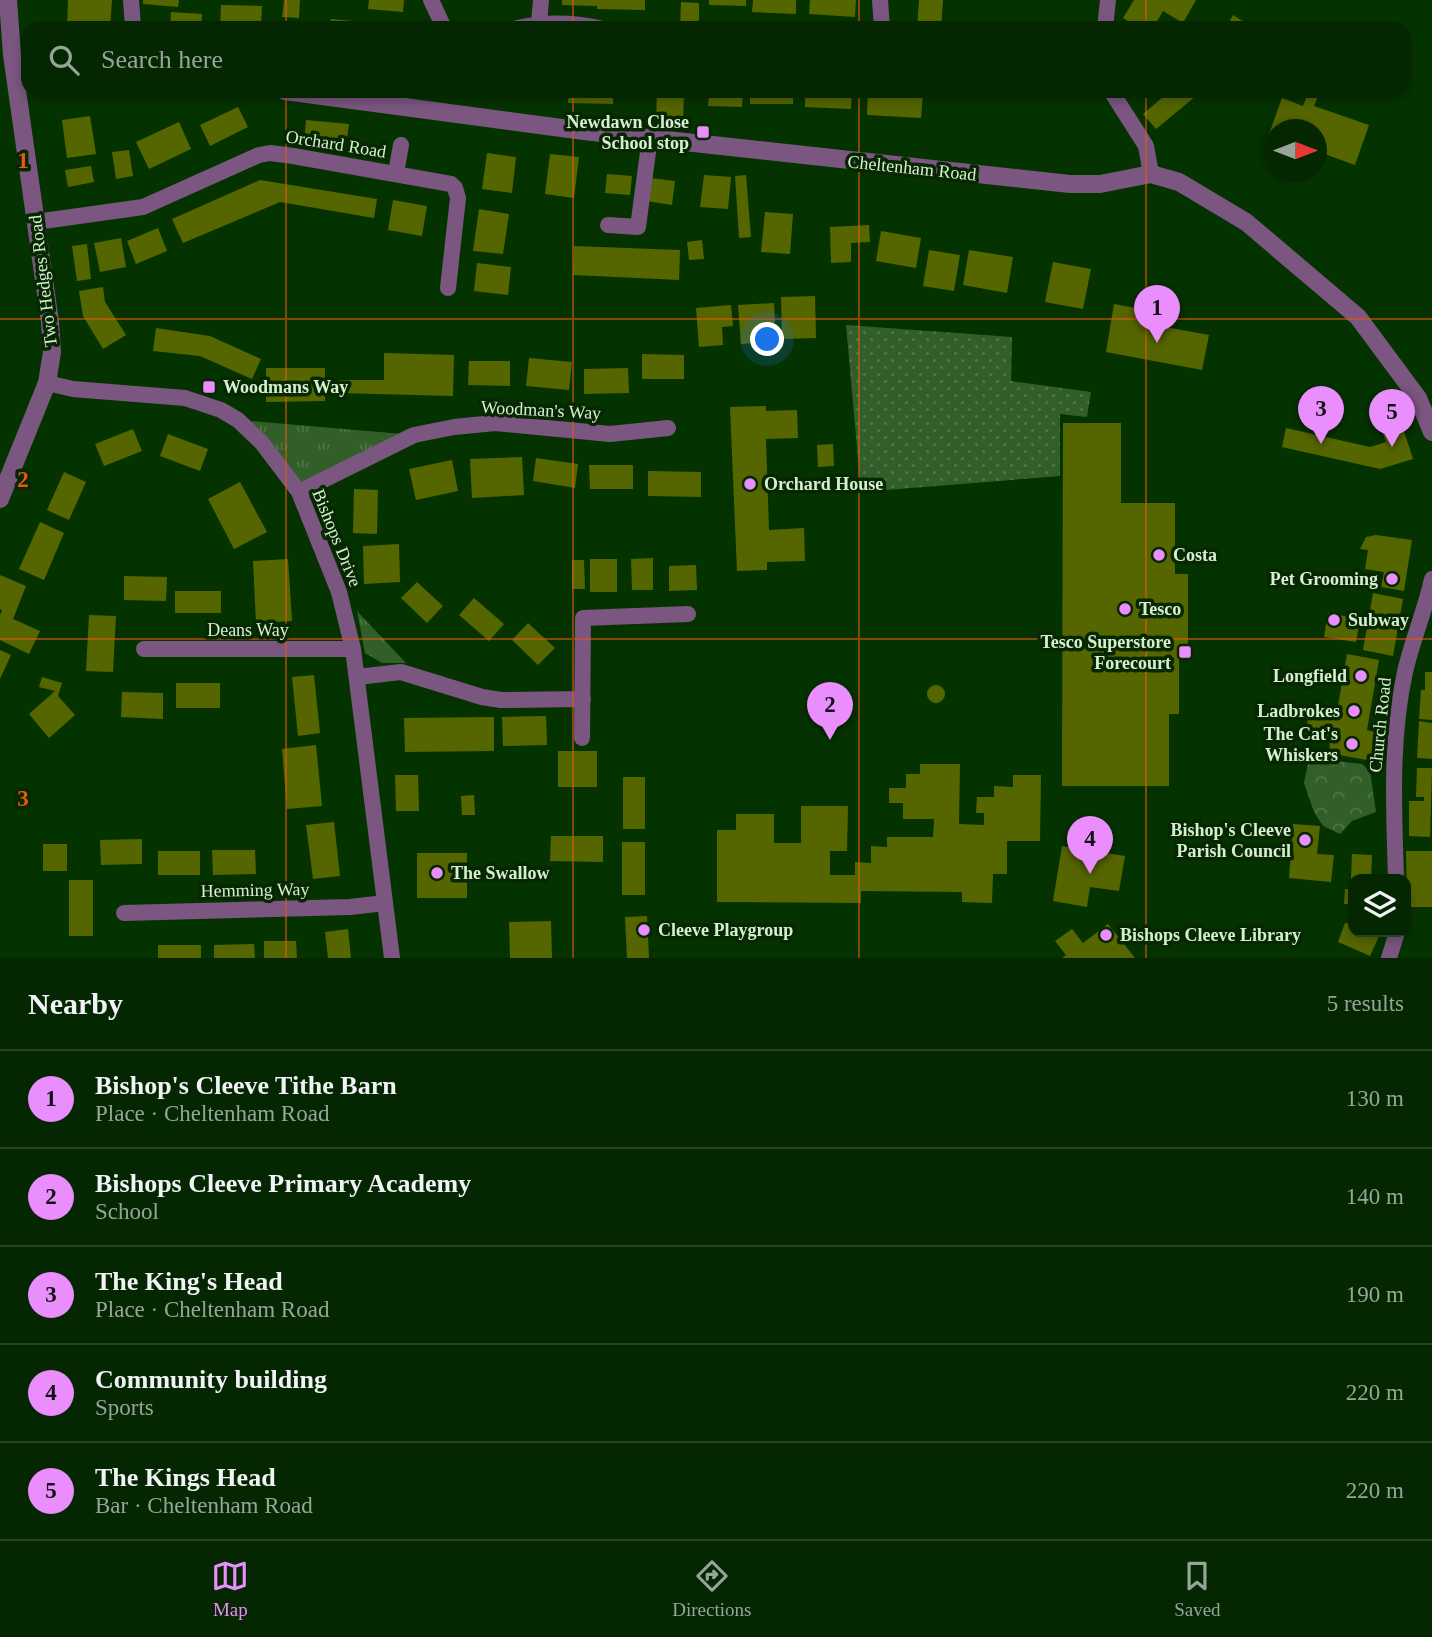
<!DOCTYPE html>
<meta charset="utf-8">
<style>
:root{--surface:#042600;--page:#12320f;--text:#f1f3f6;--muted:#97a599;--line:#254322;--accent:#ea8dfd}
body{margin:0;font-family:Georgia,serif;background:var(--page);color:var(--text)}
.controls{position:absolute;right:21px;bottom:21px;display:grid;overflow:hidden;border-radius:14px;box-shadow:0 4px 10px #0003}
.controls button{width:63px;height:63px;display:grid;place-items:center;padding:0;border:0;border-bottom:2px solid var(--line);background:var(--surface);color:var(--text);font:35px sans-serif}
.compass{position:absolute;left:1264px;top:119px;width:63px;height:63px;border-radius:50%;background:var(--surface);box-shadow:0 4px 10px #0003;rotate:90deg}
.you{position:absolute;left:768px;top:340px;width:24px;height:24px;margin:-18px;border:5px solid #fff;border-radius:50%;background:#1a73e8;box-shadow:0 0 0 10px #1a73e833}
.badge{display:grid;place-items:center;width:46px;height:46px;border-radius:50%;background:var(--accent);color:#111;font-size:23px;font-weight:700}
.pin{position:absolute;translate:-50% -58px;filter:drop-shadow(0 2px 4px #0008)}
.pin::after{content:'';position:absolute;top:37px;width:24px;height:21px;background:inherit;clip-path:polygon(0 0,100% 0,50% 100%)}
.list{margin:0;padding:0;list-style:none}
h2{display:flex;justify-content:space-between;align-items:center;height:91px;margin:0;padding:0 28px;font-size:30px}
h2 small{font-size:23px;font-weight:400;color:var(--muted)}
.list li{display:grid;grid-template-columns:46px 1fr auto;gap:21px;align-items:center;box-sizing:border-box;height:98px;padding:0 28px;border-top:2px solid var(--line)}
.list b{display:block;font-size:26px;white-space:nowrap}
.list p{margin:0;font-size:23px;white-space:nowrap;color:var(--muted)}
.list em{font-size:23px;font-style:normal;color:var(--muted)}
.icon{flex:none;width:38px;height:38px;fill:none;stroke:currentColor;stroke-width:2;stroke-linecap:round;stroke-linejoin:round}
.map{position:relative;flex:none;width:1432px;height:958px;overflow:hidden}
.search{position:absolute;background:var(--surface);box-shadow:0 4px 10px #0003;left:21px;right:21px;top:21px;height:77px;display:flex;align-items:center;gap:18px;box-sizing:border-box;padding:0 24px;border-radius:21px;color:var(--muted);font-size:26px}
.sheet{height:581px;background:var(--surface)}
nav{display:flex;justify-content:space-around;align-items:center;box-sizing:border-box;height:98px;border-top:2px solid var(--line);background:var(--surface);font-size:19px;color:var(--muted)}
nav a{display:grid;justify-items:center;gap:4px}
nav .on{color:var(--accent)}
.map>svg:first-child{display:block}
.grass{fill:url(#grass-tufts)}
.park{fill:url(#park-crowns)}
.garden{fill:url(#garden-dots)}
.building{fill:#560}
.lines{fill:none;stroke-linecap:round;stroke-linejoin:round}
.minor{stroke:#7a5681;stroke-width:16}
.tertiary{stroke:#7a5681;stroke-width:18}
.grid{fill:none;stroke:#e8590c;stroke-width:2;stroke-opacity:0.55}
.poi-dot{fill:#ea8dfd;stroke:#062701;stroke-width:2.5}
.labels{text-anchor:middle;stroke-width:7;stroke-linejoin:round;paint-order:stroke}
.poi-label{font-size:18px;font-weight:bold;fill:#d6efd1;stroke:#062701;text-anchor:start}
.street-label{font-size:18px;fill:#d6efd1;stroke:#062701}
.grid-label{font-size:23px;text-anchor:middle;font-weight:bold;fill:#e8590c;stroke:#062701;stroke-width:7;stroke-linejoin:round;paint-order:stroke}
</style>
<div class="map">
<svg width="1432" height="958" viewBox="0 0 1432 958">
<defs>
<pattern id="grass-tufts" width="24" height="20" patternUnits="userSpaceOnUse" patternTransform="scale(1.75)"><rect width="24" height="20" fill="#325e29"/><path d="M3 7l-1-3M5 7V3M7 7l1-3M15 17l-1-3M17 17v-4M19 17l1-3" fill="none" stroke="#4f7547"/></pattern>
<pattern id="park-crowns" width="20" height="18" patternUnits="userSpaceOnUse" patternTransform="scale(1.75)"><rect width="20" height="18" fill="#325e29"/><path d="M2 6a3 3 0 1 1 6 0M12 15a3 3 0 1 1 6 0" fill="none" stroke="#4f7547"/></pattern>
<pattern id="garden-dots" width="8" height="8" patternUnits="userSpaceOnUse" patternTransform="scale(1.75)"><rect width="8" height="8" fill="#325e29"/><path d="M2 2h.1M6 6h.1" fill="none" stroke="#4f7547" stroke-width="1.8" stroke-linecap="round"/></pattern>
</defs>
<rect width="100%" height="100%" fill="#053300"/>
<path class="grass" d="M238,420L414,435L299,492Z
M357,611L406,663H382L365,653Z"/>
<path class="park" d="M1309,758L1362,764L1370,771L1376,812L1352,821L1340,834L1323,826L1314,812L1304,783Z"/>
<path class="garden" d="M846,325L1012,337L1011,381L1091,392L1087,417L1060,414V476L861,492Z"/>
<path class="building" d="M68,0H112L110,28H67Z
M143,0H179L178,7L143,4Z
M284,0H300L299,18L282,17Z
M369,0H404L403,12L368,9Z
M562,0H645V10L597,9V6L562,5Z
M709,0H746V6L709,5Z
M753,0H796V14L752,12Z
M810,0H856L855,17L809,14Z
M919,0H943L941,28H917Z
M1134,0H1196L1183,23L1163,11L1153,28H1139L1123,18Z
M681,2L699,3V28H680Z
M221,5L262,6L261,28H220Z
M171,12L202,14L201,28H170Z
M1233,15L1249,25L1247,28H1226Z
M331,19L364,22L363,28H330Z
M569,91H613V104L568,103Z
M657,91H684L683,125H656Z
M709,91H743L742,107L708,106Z
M750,91H793V104H750Z
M805,91H852L851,109L805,107Z
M1170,91H1202L1156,129L1143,114Z
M1309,91H1320L1314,106L1369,125L1355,165L1316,151V130H1274V136L1269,134L1282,98L1303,106Z
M868,92L923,95L921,118L867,115Z
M238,107L248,127L210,146L200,125Z
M90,116L96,154L67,158L62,120Z
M306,120L349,124L346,146L304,142Z
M179,122L191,149L149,169L136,142Z
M129,150L133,176L116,179L112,152Z
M487,153L516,157L512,193L482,189Z
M550,154L579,157L574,198L545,194Z
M91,166L94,182L68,187L65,170Z
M607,174L632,176L630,195L605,193Z
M704,175L731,177L728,209L700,207Z
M746,175L751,237L739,238L735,176Z
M650,178L675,181L672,205L647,201Z
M260,180L377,199L374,218L280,202L183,243L172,219Z
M393,200L427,206L422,236L388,230Z
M479,209L509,214L503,254L473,251Z
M765,212L793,214L790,254L761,252Z
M869,225L870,242L851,243V262L831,263L830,227Z
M158,228L167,251L136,264L127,241Z
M881,231L921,238L916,268L876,261Z
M121,238L126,267L100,272L94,243Z
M702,240L704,259L689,260L687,242Z
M87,244L91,279L77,281L72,246Z
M574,246L680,250L679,280L573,275Z
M929,250L960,255L954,291L923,286Z
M969,250L1013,257L1007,293L963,285Z
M1053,262L1091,269L1083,309L1045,302Z
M477,263L511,267L508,295L474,291Z
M103,287L105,302L126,335L103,349L83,316L79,291Z
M815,296L816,338L782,339L781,297Z
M774,303L775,323L764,324L766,342L741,344L738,305Z
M1114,304L1162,313L1160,326L1209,335L1202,370L1106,352Z
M731,305L733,326L722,327L723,345L699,347L696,308Z
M156,328L210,336L261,359L252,379L200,356L153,351Z
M384,353L454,355L453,396L339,393V380H384Z
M642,354L684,355V379H642Z
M529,358L572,362L569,390L526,386Z
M469,361H510V386L468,385Z
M266,368H325V401L266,402Z
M628,368L629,393L584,394V369Z
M766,406V411L797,410L798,438L766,439L769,530L804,528L805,561L767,562V570L737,571L730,407Z
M1400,419L1413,459L1380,469L1282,447L1286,428L1370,447L1386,442L1380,425Z
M1063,423H1121V503H1175V574H1188V644H1179V714H1169V786H1062Z
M133,429L142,451L104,466L95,444Z
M168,434L208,449L200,471L160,456Z
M833,444L834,466L818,467L817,445Z
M522,457L524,495L472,498L470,459Z
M536,458L578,464L575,488L533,481Z
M452,460L458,491L416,500L409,469Z
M589,465H633V489H590Z
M648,471L701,472V497L648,496Z
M64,472L86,482L69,520L47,510Z
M240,482L267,532L234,549L208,499Z
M354,489L378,490L377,534L353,533Z
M40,522L64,533L44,580L19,569Z
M1376,535L1412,540L1404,591L1381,587L1384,572L1365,569L1368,550L1360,549L1366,537Z
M399,544L400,582L364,584L363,546Z
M653,558V590H632L631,559Z
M288,559L292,621L256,623L253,561Z
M590,559H617V592H590Z
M572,560H584L585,589H572Z
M696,565L697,590L669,591V566Z
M0,575L26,586L13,619L40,631L29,654L0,640V615L2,610L0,609Z
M124,576L167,577L166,601L124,600Z
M417,582L443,606L427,623L401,598Z
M175,591H221V613H175Z
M1373,593L1403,599L1393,656L1363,650Z
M474,598L504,624L489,641L459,615Z
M1328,613L1360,619L1356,642L1324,637Z
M89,615L116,616L113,672L86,671Z
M528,623L555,648L538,665L512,640Z
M0,650L11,655L0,679Z
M1347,654L1379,660L1367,730L1377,732L1372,761L1329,753L1330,741L1305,737L1309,712L1336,717Z
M1425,672H1432V720L1419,719L1421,690H1425Z
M314,675L320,733L298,736L292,677Z
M42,677L62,683L58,696L75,715L49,738L29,714L55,691L39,687Z
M176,683H220V708H176Z
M927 694a9 9 0 1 1 18 0a9 9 0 1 1-18 0Z
M122,692L163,693V719L121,717Z
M546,716L547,745L503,746L502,717Z
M494,717V751L405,752L404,718Z
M1419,721L1432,723V759L1417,758Z
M316,745L322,806L287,809L282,749Z
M558,751H597V787H558Z
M920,764H960L959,824L984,825V813H976L977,797H994V786L1013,787V775H1041L1040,841H1007V874H993L992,903L962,902V892L861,891V903L717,902V830H736V814H774V843H801V806H848L847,851H830V875H855V862L871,863V846L887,847V837H933L934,819H903V803H889V788H906V774H920Z
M1417,768H1432L1430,837L1409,836V801H1424V797H1416Z
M395,775H418L419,811H396Z
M623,777H645V829H623Z
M474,795L475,815H462L461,796Z
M334,822L340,876L313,879L306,825Z
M1293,824L1320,826L1317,854L1334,855L1331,882L1289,878Z
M551,836H603V862L550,861Z
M142,839V864L101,865L100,840Z
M622,842H645V895H622Z
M43,844H67V871H43Z
M1062,846L1125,856L1119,891L1090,887L1087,907L1053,901Z
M212,850H255L256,874L213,875Z
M158,851H200V875H158Z
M1406,851H1432V907H1407Z
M417,853H467V898H417Z
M1352,854L1372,855L1371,879H1351Z
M69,880H93V936H69Z
M1345,889H1353V914H1350V904H1344Z
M647,916L649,958H627L625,917Z
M551,921L552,958H510L509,922Z
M1345,923L1353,924V932H1381L1370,956L1338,942Z
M1108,924L1135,958H1062L1066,955L1055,941L1072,929L1083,943Z
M348,929L351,958H328L325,932Z
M264,941H296L297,958H264Z
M254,944L255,958H214V945Z
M158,945H201V958H158Z"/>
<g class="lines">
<path class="minor" d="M131,0L133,28
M431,0L444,28
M880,0L882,28
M539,23L541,0
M517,28C544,22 572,22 599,28
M1105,28L1108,0
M1111,91L1146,146L1151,174
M396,173L401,145
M36,222L143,207L259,155L270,153L293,156L451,184L455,188L458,198L448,288
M608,225L638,227L650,137
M47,383L73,389L185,398L221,410L238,420L262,443L299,492L339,592L353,649L392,958
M299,492L414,435L454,427L495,423L610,434L668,428
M144,649H353
M357,677L401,672L482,697L501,700L583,699
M582,738L583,618L688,614
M1396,879C1394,810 1390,740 1405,672C1412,641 1425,611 1432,579
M124,913L350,907L385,903
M1389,958L1397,932"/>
<path class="tertiary" d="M285,91L584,131L1070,184H1100L1151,174L1179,182L1246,222L1358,317L1418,398L1432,432
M0,499L47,383L52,352L50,322L12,55L8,0"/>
</g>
<path class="grid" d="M286,0V28M573,0V28M859,0V28M1146,0V28M286,91V958M573,91V958M859,91V958M1146,91V958M0,319H1432M0,639H1432"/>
<g class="poi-dot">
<rect x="696" y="125" width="14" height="14" rx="3.5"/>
<rect x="202" y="380" width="14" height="14" rx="3.5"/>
<circle cx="750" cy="484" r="7"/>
<circle cx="1159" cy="555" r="7"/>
<circle cx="1392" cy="579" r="7"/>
<circle cx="1125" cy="609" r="7"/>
<circle cx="1334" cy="620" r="7"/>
<rect x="1178" y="645" width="14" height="14" rx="3.5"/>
<circle cx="1361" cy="676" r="7"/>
<circle cx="1354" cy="711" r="7"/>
<circle cx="1352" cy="744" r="7"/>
<circle cx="1305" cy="840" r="7"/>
<circle cx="437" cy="873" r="7"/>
<circle cx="644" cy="930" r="7"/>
<circle cx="1106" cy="935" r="7"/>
</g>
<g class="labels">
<g class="poi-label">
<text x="689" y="128" text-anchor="end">Newdawn Close<tspan x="689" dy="21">School stop</tspan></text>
<text x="223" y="393">Woodmans Way</text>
<text x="764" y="490">Orchard House</text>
<text x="1173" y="561">Costa</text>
<text x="1378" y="585" text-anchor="end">Pet Grooming</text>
<text x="1139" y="615">Tesco</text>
<text x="1348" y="626">Subway</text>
<text x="1171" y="648" text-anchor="end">Tesco Superstore<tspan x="1171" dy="21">Forecourt</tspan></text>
<text x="1347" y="682" text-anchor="end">Longfield</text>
<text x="1340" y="717" text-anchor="end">Ladbrokes</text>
<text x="1338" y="740" text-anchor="end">The Cat's<tspan x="1338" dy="21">Whiskers</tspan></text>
<text x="1291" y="836" text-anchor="end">Bishop's Cleeve<tspan x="1291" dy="21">Parish Council</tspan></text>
<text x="451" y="879">The Swallow</text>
<text x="658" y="936">Cleeve Playgroup</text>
<text x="1120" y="941">Bishops Cleeve Library</text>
</g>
<g class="street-label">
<text transform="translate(336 144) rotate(9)" y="6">Orchard Road</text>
<text transform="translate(912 168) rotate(6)" y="6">Cheltenham Road</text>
<text transform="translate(43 281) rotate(-97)" y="6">Two Hedges Road</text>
<text transform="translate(541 410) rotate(3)" y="6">Woodman's Way</text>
<text transform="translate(337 538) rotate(68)" y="6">Bishops Drive</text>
<text x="248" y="636">Deans Way</text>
<text transform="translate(1380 725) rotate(-84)" y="6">Church Road</text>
<text transform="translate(255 890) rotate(-1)" y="6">Hemming Way</text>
</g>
</g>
<g class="grid-label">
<text x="23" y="168">1</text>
<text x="23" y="487">2</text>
<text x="23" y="806">3</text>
</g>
</svg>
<div class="controls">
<button><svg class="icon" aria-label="layers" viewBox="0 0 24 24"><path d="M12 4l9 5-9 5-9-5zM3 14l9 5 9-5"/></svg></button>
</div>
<svg class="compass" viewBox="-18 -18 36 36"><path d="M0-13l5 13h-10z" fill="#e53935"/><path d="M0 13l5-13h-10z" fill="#97a599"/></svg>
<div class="you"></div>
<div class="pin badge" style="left:1157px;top:343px">1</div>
<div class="pin badge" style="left:830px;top:740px">2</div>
<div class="pin badge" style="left:1321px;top:444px">3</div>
<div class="pin badge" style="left:1090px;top:874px">4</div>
<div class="pin badge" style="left:1392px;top:447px">5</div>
<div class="search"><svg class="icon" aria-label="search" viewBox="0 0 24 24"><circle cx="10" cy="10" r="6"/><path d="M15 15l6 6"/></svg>Search here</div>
</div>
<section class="sheet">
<h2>Nearby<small>5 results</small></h2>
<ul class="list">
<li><span class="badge">1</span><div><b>Bishop's Cleeve Tithe Barn</b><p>Place · Cheltenham Road</p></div><em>130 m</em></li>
<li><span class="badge">2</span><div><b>Bishops Cleeve Primary Academy</b><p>School</p></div><em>140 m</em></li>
<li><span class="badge">3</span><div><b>The King's Head</b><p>Place · Cheltenham Road</p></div><em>190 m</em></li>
<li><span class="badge">4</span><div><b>Community building</b><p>Sports</p></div><em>220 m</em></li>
<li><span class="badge">5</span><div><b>The Kings Head</b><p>Bar · Cheltenham Road</p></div><em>220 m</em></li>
</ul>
</section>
<nav>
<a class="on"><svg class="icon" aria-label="map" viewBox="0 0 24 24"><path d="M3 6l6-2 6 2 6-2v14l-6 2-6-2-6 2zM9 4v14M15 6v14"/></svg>Map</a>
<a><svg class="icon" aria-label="directions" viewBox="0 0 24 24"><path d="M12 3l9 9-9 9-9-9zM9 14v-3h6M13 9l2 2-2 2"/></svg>Directions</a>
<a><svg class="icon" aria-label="saved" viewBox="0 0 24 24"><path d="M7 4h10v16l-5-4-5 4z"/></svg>Saved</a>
</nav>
